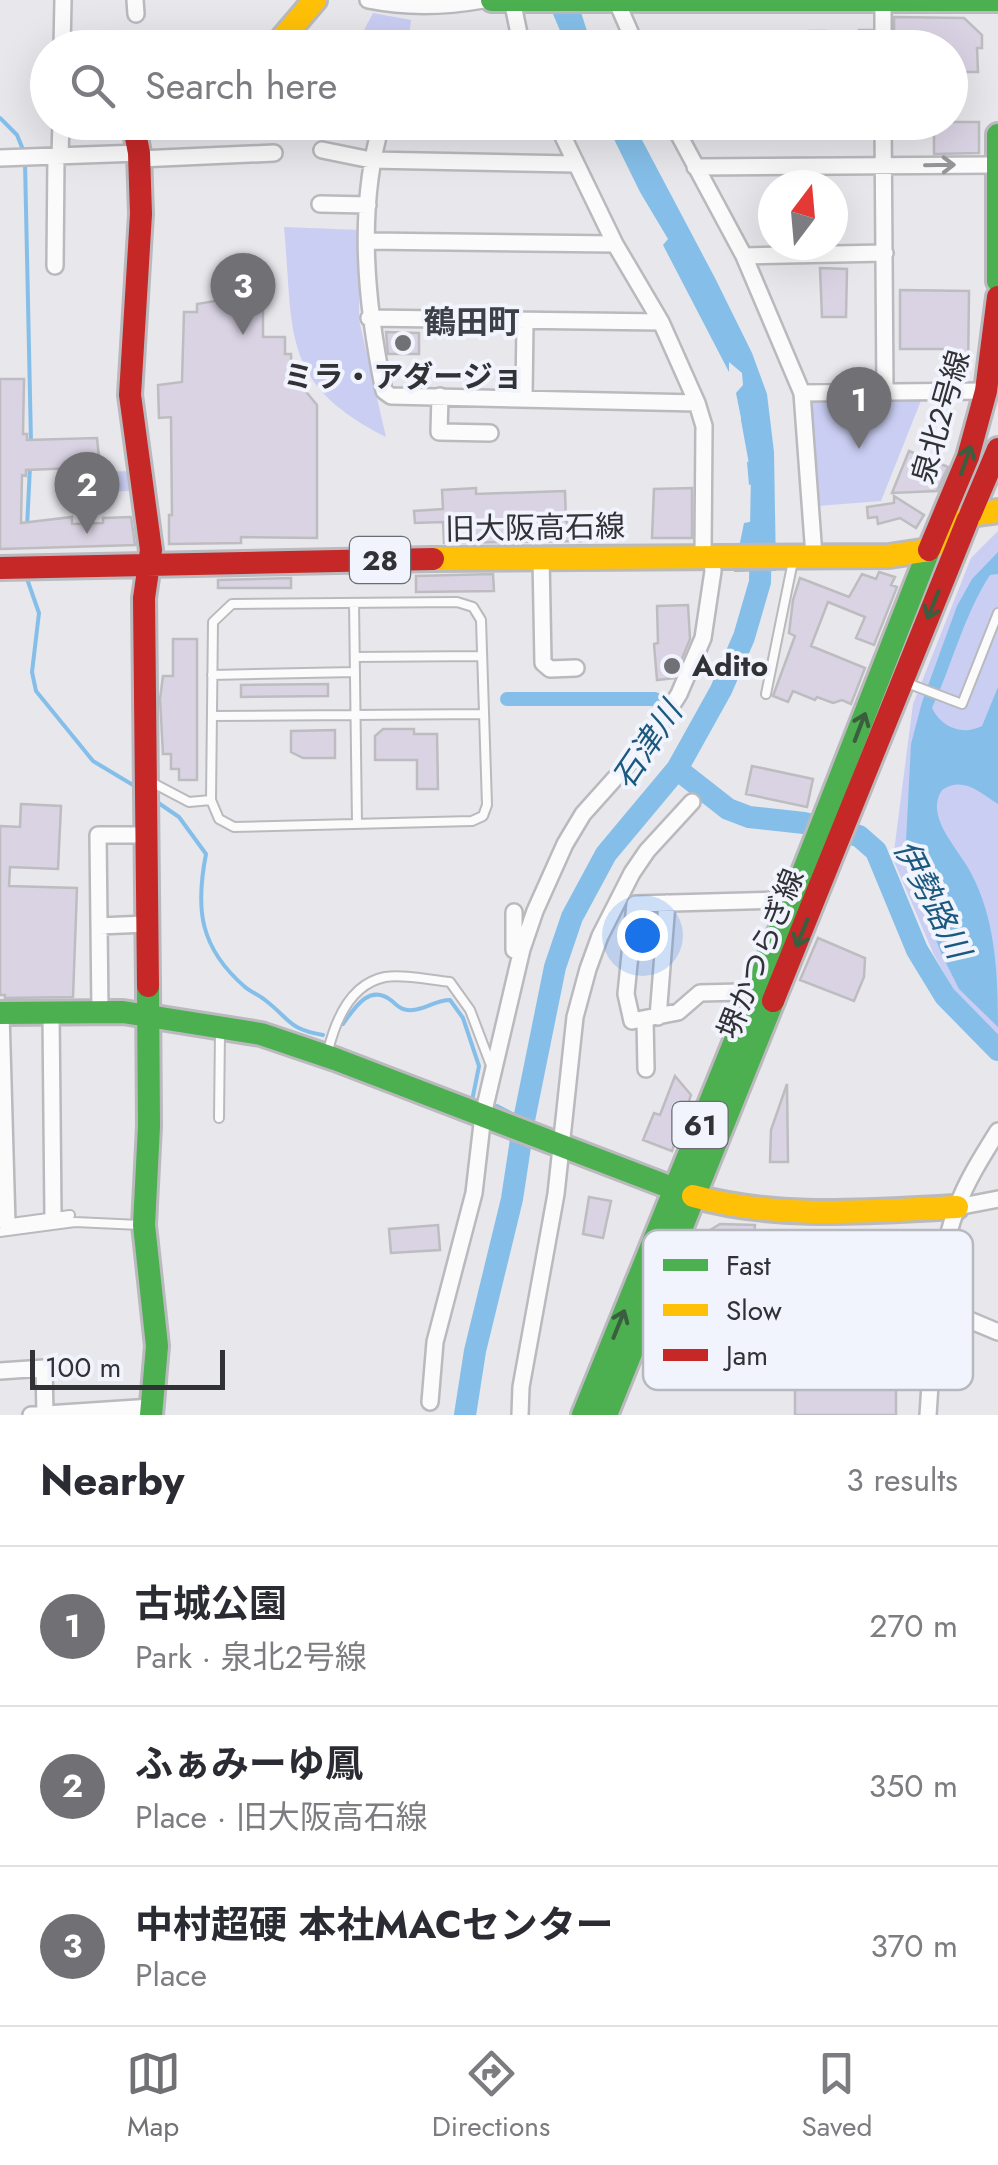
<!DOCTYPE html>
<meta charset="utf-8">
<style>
:root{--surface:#fff;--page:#f2f2f3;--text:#2b2b33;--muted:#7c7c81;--line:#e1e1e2;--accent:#717175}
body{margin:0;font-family:Jost,"Noto Sans JP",sans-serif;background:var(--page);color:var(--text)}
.compass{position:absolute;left:758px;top:170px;width:90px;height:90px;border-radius:50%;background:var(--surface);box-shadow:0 10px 40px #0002;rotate:16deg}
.scale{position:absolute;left:30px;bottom:25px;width:195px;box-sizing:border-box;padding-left:10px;border:5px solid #313235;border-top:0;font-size:28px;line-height:35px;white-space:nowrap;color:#313235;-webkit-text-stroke:8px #f1f3fd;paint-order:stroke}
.you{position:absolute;left:642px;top:935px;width:35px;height:35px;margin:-25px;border:8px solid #fff;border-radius:50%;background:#1a73e8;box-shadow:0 0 0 15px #1a73e833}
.badge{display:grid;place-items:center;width:65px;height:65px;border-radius:50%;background:var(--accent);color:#fff;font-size:32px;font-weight:700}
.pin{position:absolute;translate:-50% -82px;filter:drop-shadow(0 2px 5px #0008)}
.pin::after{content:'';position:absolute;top:52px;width:35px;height:30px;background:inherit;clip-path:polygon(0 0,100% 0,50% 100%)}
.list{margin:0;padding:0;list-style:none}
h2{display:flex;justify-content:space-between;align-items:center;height:130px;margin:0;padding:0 40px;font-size:42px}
h2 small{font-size:32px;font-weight:400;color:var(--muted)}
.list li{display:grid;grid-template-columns:65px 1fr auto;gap:30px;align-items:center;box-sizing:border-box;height:160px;padding:0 40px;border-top:2px solid var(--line)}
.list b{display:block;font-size:38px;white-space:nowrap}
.list p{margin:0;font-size:32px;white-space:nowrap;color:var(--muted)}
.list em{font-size:32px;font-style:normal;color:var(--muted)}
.icon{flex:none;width:55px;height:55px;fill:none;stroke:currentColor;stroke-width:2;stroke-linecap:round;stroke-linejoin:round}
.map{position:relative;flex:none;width:998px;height:1415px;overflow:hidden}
.search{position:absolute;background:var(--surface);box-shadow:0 10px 40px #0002;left:30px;right:30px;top:30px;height:110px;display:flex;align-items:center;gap:25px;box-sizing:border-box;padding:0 35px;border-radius:55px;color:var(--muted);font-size:38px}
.sheet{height:610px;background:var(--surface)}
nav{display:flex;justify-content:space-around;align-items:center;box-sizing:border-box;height:140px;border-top:2px solid var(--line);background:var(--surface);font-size:28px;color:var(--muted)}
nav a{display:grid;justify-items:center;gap:5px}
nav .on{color:var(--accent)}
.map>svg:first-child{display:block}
.green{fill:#cacef3}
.water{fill:#85bfe9}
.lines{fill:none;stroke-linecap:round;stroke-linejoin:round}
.stream{stroke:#85bfe9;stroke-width:4}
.canal{stroke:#85bfe9;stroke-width:14}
.river{stroke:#85bfe9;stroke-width:22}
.building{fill:#dad3e4;stroke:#bdbdc0;stroke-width:2.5}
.lane-casing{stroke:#bababe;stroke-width:12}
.street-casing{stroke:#bababe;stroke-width:20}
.fast-casing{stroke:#bababe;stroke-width:28}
.slow-casing{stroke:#bababe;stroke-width:28}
.jam-casing{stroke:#bababe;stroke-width:28}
.lane{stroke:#fbfbfc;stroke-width:8}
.street{stroke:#fbfbfc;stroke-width:15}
.fast{stroke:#4caf50;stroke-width:22}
.slow{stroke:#ffc107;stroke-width:22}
.jam{stroke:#c62828;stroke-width:22}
.oneway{stroke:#969698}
.oneway2{stroke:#3a5e3e}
.poi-dot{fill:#717175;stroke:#f1f3fd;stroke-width:4}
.labels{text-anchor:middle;stroke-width:8;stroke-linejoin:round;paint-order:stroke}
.shield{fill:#f1f3fd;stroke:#6b6c71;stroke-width:2.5}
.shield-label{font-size:28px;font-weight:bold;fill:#313235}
.poi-label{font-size:30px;font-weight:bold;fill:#313235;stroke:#f1f3fd}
.street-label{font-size:30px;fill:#313235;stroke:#f1f3fd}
.neighbourhood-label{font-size:32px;font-weight:bold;fill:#3e4047;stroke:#f1f3fd}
.water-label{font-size:32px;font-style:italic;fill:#1b597f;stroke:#f1f3fd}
.key{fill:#f1f3fd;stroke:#b7b9c1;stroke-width:2.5}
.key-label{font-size:28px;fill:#313235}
</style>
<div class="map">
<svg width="998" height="1415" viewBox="0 0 998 1415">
<rect width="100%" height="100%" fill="#e7e7ec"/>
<path class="green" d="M373,13L411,20L408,47H355Z
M284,227L360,230L359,320L386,437C279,383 294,332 284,227Z
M815,398H922L881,501L818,506L811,403Z
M131,471L132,491L91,492L90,472Z
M998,531V1036L955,992L934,955L893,859L913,704L971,558Z"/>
<path class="water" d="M547,0H577L587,31L592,33L598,47H567Z
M606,123H633L715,278L752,353L767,394L774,452L776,571L734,572L744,523L766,519L764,487L760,482L749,485L747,462L760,458L758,448L746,443L736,393L743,385L742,373L729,362V372L663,245L668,239L640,192Z
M998,552V574L990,575C964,615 952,665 932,708C941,727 962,736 982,726L998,687V804C979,792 963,776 942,790C924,817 959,849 971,873C996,920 998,976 998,1027L959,989L942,955L927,918L906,841L911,744L922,702L957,606L972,579Z"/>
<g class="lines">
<path class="stream" d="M0,118L17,135L24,152
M25,162L31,442
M27,527L30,467
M26,576L39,613L32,672L36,691L93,761L133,785
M157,802L179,817L206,854C195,910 200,948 245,987C251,992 259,995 265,1000C291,1020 288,1029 323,1035
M343,1024C355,1007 370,983 392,1001C399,1007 402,1011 413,1010C426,1009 436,1000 450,1000L463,1018L479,1066L472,1101L475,1102
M497,1106L520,1118"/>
<path class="canal" d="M507,699H655L663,706"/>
<path class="river" d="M677,769L728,809L749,817L804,823L859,836L876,851L917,950L945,996L998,1050
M465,1415L475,1351L512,1199L524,1120L555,967L572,917L606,854L677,769L721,690L744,637L760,582L762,474L752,419"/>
</g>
<path class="building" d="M894,17L964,18L982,35V48H977L978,72H961V80H950V48H931V34H894Z
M859,30H872V48H810V31H825V34L859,33Z
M423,33L504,35V48H423Z
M934,122H979V153L934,154Z
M820,268L847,269L846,317H822Z
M900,290L969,291L968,374H947V364H943L944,349H900Z
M221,300V305H263V337H285V354H291L292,387H302L317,405V538L241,537V543L169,544V515H172L171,417L159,418L158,385L182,382L184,312H197V304Z
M386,332L419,333V354H388Z
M0,379H24L23,434H27V440L97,438L100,467L26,470V476L22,475L21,523L72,517V524L103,523V518L131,517L135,545L0,549Z
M909,451L948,467L937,491L892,493Z
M476,488V494L565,491L566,521L580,541L444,543L443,522L415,523L414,511L443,509L442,490Z
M692,488V538H652L654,489Z
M894,496L924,515L916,528L900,518L878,524L877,517L868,518L867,507L894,503Z
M879,572L895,577L891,585L897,587L874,645L856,638L865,617L828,602L811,646L865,668L851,704L842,700L833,703L817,697L815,700L793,691L788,702L773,696L795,636L789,633L793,600L800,578L849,597L862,574L876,579Z
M493,574L494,591L416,592V576Z
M291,578V588H218V580Z
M688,605L690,639L674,678L657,680L654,644L658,643L657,606Z
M173,639H197V780H179V769H171V754H163L160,699L163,676H173Z
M328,684V696L241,697V685Z
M383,729H414V734H437L438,789H417V760H375V736Z
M335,730V758H303L291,752V731Z
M752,766L813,779L807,807L746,794Z
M21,804L61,806L58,869L10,867L9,886L77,888L73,997L5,998V995H0V826L20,827Z
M818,938L865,958L864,977L854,1001L800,980Z
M675,1076L691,1095L672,1151L643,1140L654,1113L660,1115Z
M787,1084L788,1162H770L771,1130Z
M589,1197L611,1201L603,1238L583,1234Z
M720,1224L755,1225L752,1268H756L755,1307H752V1317L691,1316L672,1308L705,1233Z
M438,1225L440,1250L391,1253L389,1229Z
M896,1271V1415H795V1272Z"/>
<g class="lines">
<g class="lane-casing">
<path id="lane" d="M457,602L473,607L481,620L487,805L483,816L472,821L234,827L219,819L211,800L213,622L232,604Z
M354,603L357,824
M355,657L482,656
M212,675L355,672
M907,683L962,704L998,613
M766,694L793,561
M212,716L484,714
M151,782L189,802L211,800
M328,1051C335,1022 350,984 385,977C404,974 430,980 450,982L470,1010L492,1068
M219,1118L220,1031
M4,1224L70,1215
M0,1232L75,1222L140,1225"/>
</g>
<g class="street-casing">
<path id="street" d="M135,0L136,14
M368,0C408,8 444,7 483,0
M512,0L522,48
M616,0L637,48
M62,48L63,0
M883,48V0
M382,122C356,209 366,304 384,391L391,396L697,403
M556,122L615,244L661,322L697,403L704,426L703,555
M672,122L744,256L802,393L814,556
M883,122L885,393
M322,150L371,160L575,164
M60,156L61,122
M0,158L139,153
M139,159L274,153
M695,167L997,165
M320,204L368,205
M368,241L615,244
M744,256L885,253
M55,266L56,156
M369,318L661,322
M802,393L986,391
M440,396L439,432L490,433
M524,397L525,322
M541,557L543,663L550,669L576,668
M99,926L147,924
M514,950V912
M753,996L741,992L700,993L678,1012L632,1021L626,994L635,904L778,900L791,903
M100,1012L98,835H145
M1,1013L7,1224
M51,1013L53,1217
M658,1017L667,903
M645,1019L646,1069
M957,1207L998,1199
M936,1306L998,1332
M0,1371L44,1368L45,1414
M430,1402L435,1342L474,1193L483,1115L522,949L535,911L565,844L583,814L652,737L679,694L703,638L713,571L711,555
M31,1415L152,1407
M520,1415L521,1387L556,1194L575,1017L588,969L600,936L632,873L647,851L692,802
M928,1415C933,1346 933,1273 957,1207C967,1180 983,1155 998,1131"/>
</g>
<g class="fast-casing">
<path id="fast" d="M492,0H998
M998,135V281
M148,986L149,1126L144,1225L157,1346L151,1415
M0,1013L123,1012L261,1034L335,1059L693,1196
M583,1415L791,903L929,550
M606,1415L773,1001"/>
</g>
<g class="slow-casing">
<path id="slow" d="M274,48L315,0
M433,559L889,556L929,550L970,515L998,511
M693,1196C778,1220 870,1211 957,1207"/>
</g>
<g class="jam-casing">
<path id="jam" d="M133,122L139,153L141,214L130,395L151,550L144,598L148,986
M970,515L998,449
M929,550L968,457L986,391L998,297
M0,568L433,559
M773,1001L968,519"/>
</g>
<use href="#lane" class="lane"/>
<use href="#street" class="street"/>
<use href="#fast" class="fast"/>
<use href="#slow" class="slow"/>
<use href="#jam" class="jam"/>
</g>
<defs><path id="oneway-shaft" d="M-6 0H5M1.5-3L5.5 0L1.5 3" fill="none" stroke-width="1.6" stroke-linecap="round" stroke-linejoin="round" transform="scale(2.5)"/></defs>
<use class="oneway" href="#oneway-shaft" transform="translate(940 165) rotate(-1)"/>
<g class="oneway2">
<use href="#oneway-shaft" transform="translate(966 460) rotate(-71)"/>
<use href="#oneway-shaft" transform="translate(933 605) rotate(112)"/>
<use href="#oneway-shaft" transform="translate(860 727) rotate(-69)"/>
<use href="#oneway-shaft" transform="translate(802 933) rotate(112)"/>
<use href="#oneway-shaft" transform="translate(619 1324) rotate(-68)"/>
</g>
<g class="poi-dot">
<circle cx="403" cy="343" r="10"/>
<circle cx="672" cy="666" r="10"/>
</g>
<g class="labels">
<g class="shield">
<rect x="350" y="537" width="60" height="46" rx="8"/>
<rect x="672.5" y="1102" width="55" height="46" rx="8"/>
</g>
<g class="shield-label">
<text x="380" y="570">28</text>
<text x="700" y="1135">61</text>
</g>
<g class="poi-label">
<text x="403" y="387">ミラ・アダージョ</text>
<text x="692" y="676" text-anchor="start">Adito</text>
</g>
<g class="street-label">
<text transform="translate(941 417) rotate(-74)" y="10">泉北2号線</text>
<text transform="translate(535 528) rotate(-1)" y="10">旧大阪高石線</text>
<text transform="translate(761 954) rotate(-68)" y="10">堺かつらぎ線</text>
</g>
<g class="neighbourhood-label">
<text x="472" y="333">鶴田町</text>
</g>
<g class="water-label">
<text transform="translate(647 745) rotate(-56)" y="11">石津川</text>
<text transform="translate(932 899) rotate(63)" y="11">伊勢路川</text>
</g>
</g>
<rect x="643" y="1230" width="330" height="160" rx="15" class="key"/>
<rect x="663" y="1259" width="45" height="12" fill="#4caf50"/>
<rect x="663" y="1304" width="45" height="12" fill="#ffc107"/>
<rect x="663" y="1349" width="45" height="12" fill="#c62828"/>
<g class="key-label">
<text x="726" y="1275">Fast</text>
<text x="726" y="1320">Slow</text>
<text x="726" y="1365">Jam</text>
</g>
</svg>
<svg class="compass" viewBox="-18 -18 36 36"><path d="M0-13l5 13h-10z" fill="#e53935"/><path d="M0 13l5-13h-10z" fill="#7c7c81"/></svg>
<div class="scale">100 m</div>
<div class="you"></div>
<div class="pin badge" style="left:859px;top:449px">1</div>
<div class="pin badge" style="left:87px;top:534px">2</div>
<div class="pin badge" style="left:243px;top:335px">3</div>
<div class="search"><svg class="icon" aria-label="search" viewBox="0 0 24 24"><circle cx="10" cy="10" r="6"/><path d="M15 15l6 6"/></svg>Search here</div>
</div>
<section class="sheet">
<h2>Nearby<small>3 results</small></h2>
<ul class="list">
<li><span class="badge">1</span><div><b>古城公園</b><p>Park · 泉北2号線</p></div><em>270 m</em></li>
<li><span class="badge">2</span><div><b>ふぁみーゆ鳳</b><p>Place · 旧大阪高石線</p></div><em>350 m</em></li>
<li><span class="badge">3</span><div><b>中村超硬 本社MACセンター</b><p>Place</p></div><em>370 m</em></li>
</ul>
</section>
<nav>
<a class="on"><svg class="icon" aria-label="map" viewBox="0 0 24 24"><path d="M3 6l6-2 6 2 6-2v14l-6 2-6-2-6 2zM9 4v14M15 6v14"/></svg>Map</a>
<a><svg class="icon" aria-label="directions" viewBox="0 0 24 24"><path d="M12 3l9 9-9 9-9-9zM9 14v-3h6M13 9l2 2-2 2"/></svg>Directions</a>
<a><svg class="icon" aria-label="saved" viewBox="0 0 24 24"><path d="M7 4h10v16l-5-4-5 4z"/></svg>Saved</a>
</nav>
